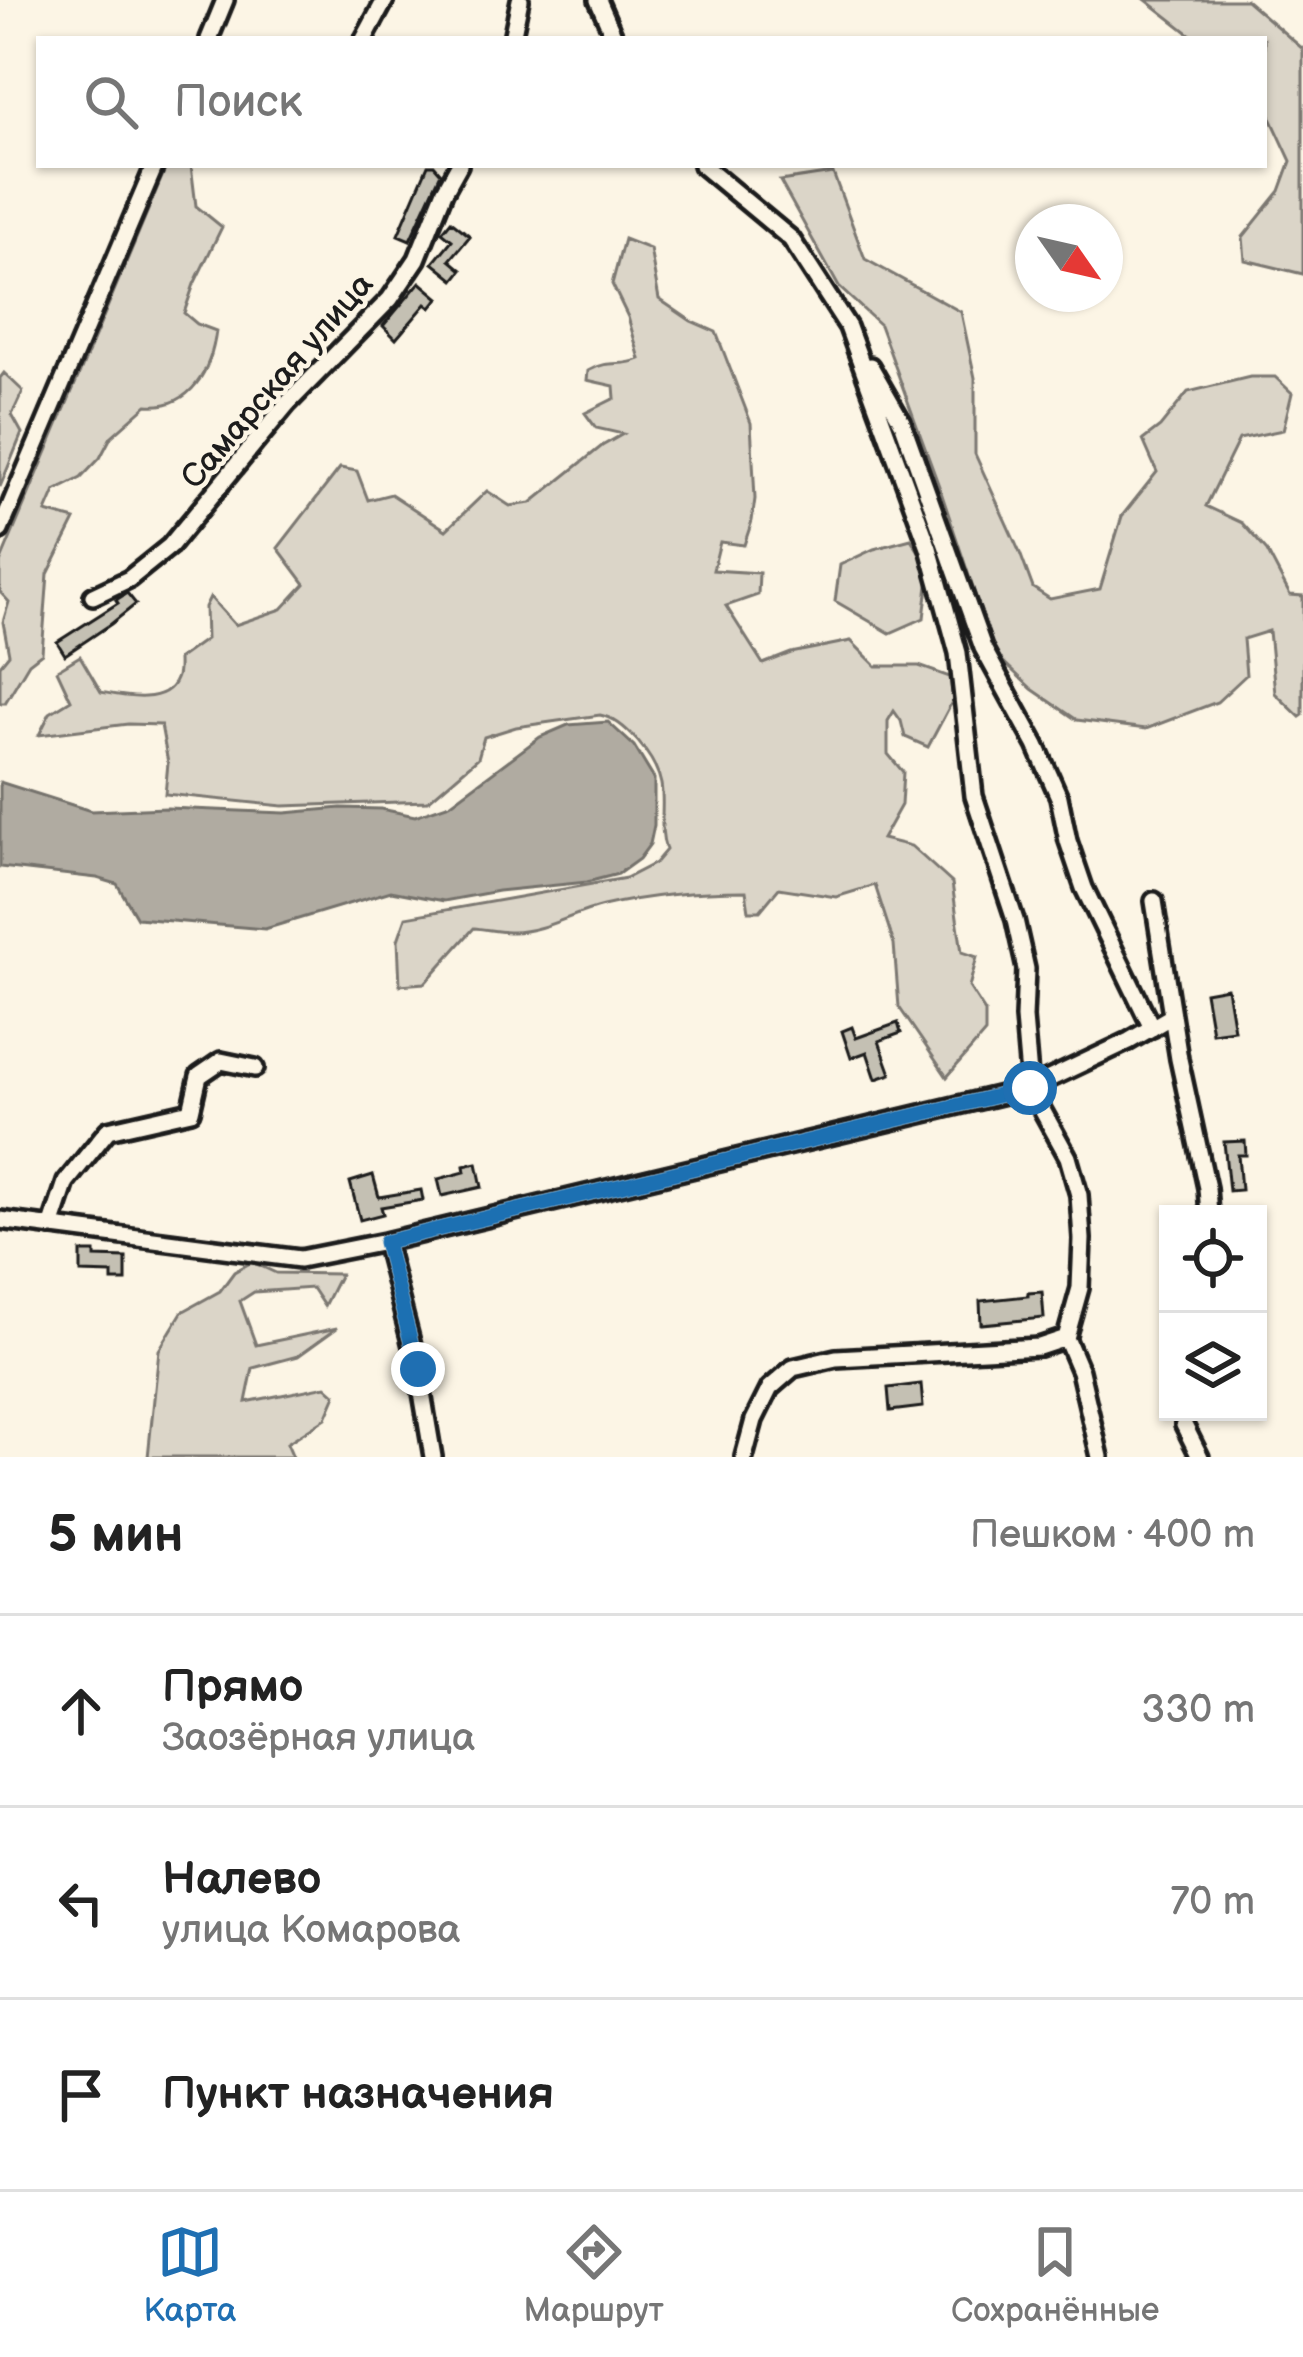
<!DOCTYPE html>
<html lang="ru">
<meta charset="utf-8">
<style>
:root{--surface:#fff;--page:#f2f2f2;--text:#222;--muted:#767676;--line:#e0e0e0;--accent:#1f6fb2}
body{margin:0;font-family:"Balsamiq Sans",sans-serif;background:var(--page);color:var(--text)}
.controls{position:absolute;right:36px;bottom:36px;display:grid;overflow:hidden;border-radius:0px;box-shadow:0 3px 9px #0004}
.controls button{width:108px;height:108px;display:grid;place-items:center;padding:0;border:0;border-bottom:3px solid var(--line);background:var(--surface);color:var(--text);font:60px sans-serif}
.compass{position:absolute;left:1015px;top:204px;width:108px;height:108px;border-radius:50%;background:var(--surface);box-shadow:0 3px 9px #0004;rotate:124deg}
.stop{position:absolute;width:36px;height:36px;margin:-27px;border:9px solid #1f6fb2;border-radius:50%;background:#fff}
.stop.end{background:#1f6fb2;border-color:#fff;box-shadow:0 3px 12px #0008}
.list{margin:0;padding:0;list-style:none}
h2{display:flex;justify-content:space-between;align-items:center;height:156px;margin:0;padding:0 48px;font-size:51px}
h2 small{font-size:39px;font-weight:400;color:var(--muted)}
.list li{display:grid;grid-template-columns:78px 1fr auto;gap:36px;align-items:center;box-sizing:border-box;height:192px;padding:0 48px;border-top:3px solid var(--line)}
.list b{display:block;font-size:45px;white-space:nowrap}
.list p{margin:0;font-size:39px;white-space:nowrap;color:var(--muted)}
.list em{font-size:39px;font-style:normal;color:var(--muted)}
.icon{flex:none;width:66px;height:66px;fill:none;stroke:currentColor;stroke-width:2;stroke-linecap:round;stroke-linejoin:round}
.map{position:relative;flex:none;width:1303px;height:1457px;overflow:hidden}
.search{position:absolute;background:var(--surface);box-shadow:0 3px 9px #0004;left:36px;right:36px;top:36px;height:132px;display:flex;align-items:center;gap:30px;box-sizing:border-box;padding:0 42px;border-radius:0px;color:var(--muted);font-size:45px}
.sheet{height:732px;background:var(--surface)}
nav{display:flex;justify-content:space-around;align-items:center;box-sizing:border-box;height:168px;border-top:3px solid var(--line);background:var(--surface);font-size:33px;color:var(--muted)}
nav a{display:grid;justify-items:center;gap:6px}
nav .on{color:var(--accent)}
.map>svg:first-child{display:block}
.green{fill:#dbd5c8;stroke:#7c7872;stroke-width:3}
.water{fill:#b0aba1;stroke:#75726c;stroke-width:3}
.building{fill:#c4c0b3;stroke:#1c1c1c;stroke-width:3}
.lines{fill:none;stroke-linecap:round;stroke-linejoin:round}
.minor-casing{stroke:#1c1c1c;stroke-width:24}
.minor{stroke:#fcf5e5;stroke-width:15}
.route{stroke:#1f6fb2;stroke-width:15}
.labels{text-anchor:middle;stroke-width:9;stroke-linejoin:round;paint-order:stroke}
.street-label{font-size:33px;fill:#1c1c1c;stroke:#fcf5e5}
</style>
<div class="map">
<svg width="1303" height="1457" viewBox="0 0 1303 1457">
<rect width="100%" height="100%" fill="#fcf5e5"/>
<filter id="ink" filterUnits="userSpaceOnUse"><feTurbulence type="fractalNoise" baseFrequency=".00833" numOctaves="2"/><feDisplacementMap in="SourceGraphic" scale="24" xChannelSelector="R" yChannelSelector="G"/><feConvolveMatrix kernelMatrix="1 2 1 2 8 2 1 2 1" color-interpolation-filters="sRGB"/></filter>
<g filter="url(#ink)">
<path class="green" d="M1146,0H1246L1303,49V274L1245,260L1243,237L1280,191L1291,161L1264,103V39H1196Z
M167,165H191L196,206L222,227L194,284L184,313L197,324L216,331C211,370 191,409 147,405L111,437L100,458L81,478L55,491L46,512L75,520L48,574L42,653L29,663L5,703H0V665L9,654L3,622L9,602L0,592V563Z
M833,173L865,259L961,312L975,378V454L1020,553L1033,588L1050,599L1100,589L1122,516L1157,472L1143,440L1160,427L1188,392L1250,377H1275L1292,393L1283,430L1239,439L1206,506L1242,523L1267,551L1290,595L1303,596V715L1300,717L1275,693L1269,631L1243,639L1246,675L1217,702L1146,729L1077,720L1032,689L995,654L940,489L880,325L839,287L780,181Z
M624,239L650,249L659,299L691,321L716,332L751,423L755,499L752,521L744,545L720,542L713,570L759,573L758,595L726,606L763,664L791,653L851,641L876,666H919L950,677L953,700L928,747L905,737L901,721L894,711L888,721V754L903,772L901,805L882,839L911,846L952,883L962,952L977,957L969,987L985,1012V1033L947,1077L899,1007L894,944L875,885L836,897L779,888L760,911H749L746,891C698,891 650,895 603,906C573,913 543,932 512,932C499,932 486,929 474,928L425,983L400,985L398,940L406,917L626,878L655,863L666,850C658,826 665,807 661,784C656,758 625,720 600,715L516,727L484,737L478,758L428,801L283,806L165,794L168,763L161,725L128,724L39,735L50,713L71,700L57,670L80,656L101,692C122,696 166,706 176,679C179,673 178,666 178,659L206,639L205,607L210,597L235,625L282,609L305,584L278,548L340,468L357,471L368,500L391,494L446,530L487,491L510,506L531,503L602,446L623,434L596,428L585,413L615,398L614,386L587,380L588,371C611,358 621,368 640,359L628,317L612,284Z
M4,373L23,391L12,415L22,433L0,487V378Z
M911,539L930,569L924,618L890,633L835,601L840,565L874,549Z
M252,1262L276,1273L340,1274L324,1306L312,1288L254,1292L240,1301L256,1345L337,1328L298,1356L253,1368L246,1402L326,1386L336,1395L326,1418L287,1443L293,1457H148L159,1350L182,1312L220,1291L234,1272Z"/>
<path class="water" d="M608,722L634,746L654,779V825L650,844L639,859L618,874L587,882L498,891L444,901L391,891L265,929L137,918L117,884L97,878L0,867V782L91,811L167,808L285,813L341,808L381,809L415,816L450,804L540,737L568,725Z"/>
<path class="building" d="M428,165H434L441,173L410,240L398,235Z
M451,221L470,236L450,260L462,270L454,280L433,263L452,240L442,232Z
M420,282L439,298L431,308L426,304L396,339L383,326Z
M127,593L136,604L111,624L65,655L57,642L118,603L116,600Z
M1227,988L1234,1030L1212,1033L1205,992Z
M898,1023L901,1033L879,1041L891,1074L876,1079L867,1052L851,1058L842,1031L852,1027L856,1038Z
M1245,1141L1246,1155H1238L1241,1190L1229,1191L1224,1142Z
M477,1163L482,1187L442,1196L438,1179L465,1172L464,1166Z
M373,1175L379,1197L421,1190L423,1200L381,1207L383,1214L360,1220L350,1182Z
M81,1252H95V1257L126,1258V1281H112V1274L81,1273Z
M1042,1292L1044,1318L981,1324L980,1301L1028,1296V1293Z
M921,1384L923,1407L890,1411L888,1388Z"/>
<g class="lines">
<g class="minor-casing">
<path id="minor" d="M598,0L615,39
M209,39L225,0
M364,39L385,0
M512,39L520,0
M702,165L791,239L848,327L929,548L958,653L974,796L1015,920L1026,969L1024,1018L1030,1088L1068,1157L1079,1195L1082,1239L1080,1288L1066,1338L1039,1347L836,1358L793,1368L770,1388L754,1420L744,1457
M870,366L902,422L983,648L1036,745L1059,797L1068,841L1084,888L1152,1028
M0,530L155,165
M93,596L129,579L170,546L287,404L390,299L417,259L444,192L459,165
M1154,901L1179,1059L1207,1188L1209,1214
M0,1220L300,1259L385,1242L1030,1088L1129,1041L1172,1016
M51,1227L66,1182L108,1130L191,1111L199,1076L221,1061L255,1068
M385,1242L418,1369L433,1457
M1066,1338L1080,1371L1100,1457
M1184,1412V1425L1200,1457"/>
</g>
<use href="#minor" class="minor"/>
</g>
</g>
<g class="lines" filter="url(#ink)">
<path class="route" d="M418,1369L385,1242L1030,1088"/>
</g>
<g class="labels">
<g class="street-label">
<text transform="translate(276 380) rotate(-49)" y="12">Самарская улица</text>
</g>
</g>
</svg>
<div class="controls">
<button><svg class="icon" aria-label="locate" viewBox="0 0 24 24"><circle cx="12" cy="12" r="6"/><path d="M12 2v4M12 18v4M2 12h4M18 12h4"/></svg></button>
<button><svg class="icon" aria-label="layers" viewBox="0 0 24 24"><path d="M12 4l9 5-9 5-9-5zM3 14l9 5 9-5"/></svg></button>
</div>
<svg class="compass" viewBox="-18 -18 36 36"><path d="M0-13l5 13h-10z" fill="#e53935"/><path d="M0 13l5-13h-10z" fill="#767676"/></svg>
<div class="stop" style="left:1030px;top:1088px"></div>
<div class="stop end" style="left:418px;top:1369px"></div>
<div class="search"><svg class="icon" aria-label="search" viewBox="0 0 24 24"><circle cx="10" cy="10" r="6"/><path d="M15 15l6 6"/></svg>Поиск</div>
</div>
<section class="sheet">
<h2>5 мин<small>Пешком · 400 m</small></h2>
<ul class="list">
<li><svg class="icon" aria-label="ahead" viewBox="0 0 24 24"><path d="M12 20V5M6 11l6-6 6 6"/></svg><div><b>Прямо</b><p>Заозёрная улица</p></div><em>330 m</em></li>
<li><svg class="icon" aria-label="left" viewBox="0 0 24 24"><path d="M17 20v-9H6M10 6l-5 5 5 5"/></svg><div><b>Налево</b><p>улица Комарова</p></div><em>70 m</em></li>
<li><svg class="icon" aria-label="arrive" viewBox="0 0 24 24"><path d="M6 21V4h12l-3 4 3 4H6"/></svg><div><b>Пункт назначения</b></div></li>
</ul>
</section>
<nav>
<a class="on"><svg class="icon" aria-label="map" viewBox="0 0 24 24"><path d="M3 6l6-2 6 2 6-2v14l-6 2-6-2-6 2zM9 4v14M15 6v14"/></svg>Карта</a>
<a><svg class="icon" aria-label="directions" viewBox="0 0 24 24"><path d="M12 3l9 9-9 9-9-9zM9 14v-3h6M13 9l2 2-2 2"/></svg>Маршрут</a>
<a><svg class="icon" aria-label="saved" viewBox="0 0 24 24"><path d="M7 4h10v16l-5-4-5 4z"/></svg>Сохранённые</a>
</nav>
